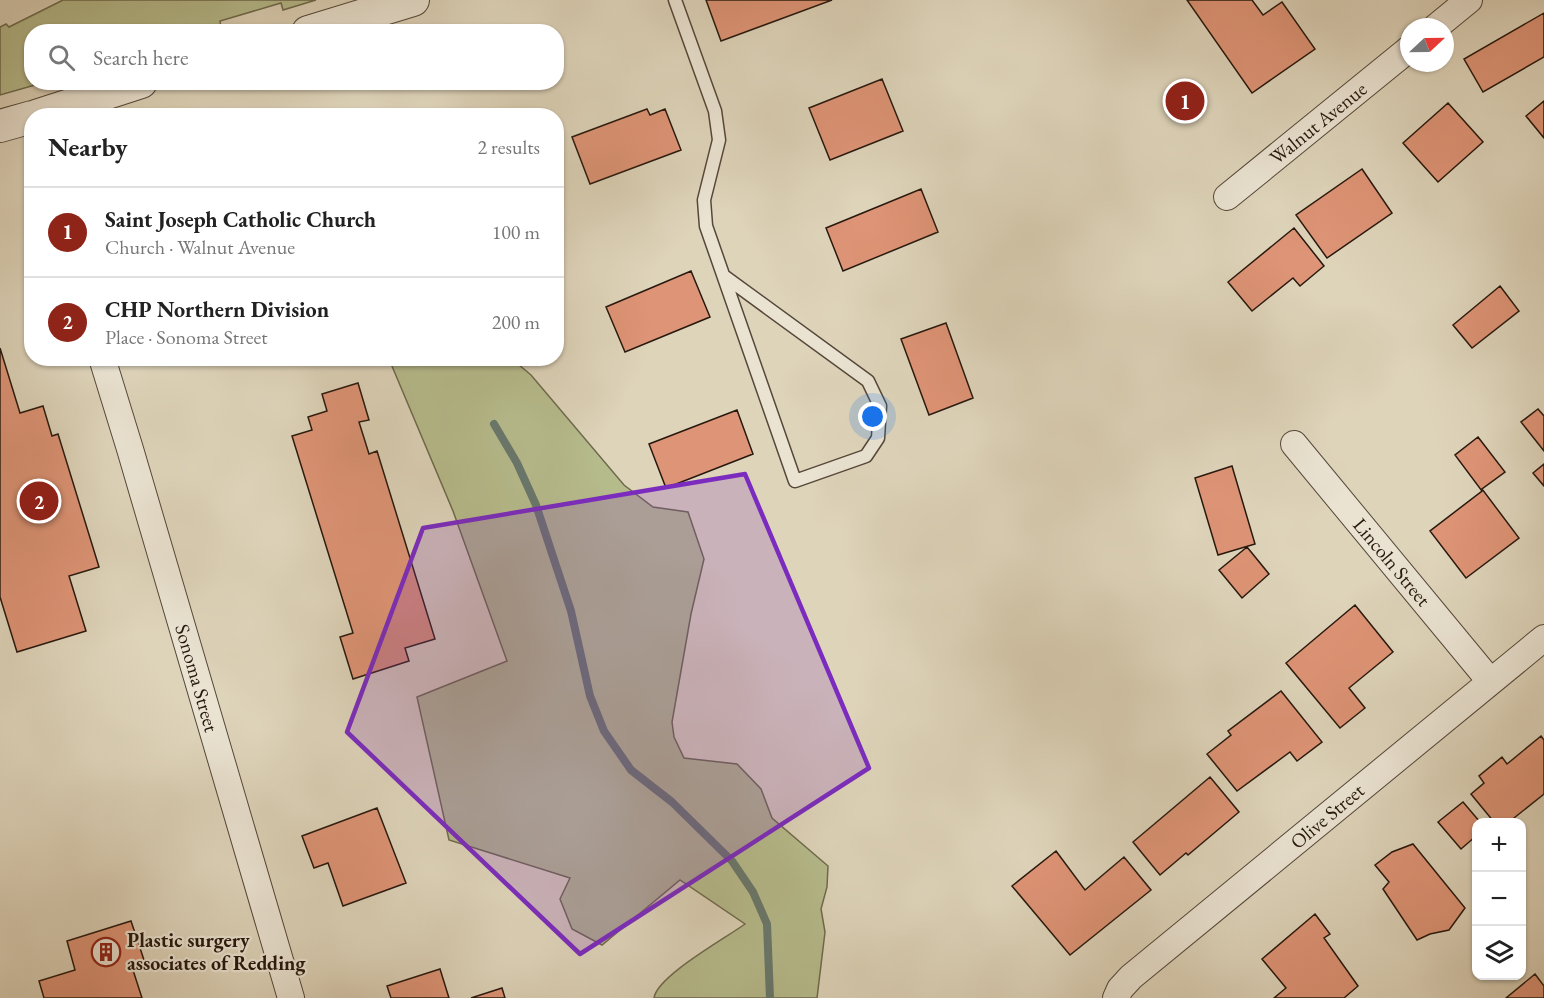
<!DOCTYPE html>
<meta charset="utf-8">
<style>
:root{--surface:#fff;--page:#f6f6f6;--text:#222;--muted:#767676;--line:#e0e0e0;--accent:#8f2418}
body{margin:0;font-family:"EB Garamond",serif;background:var(--page);color:var(--text)}
.controls{position:absolute;right:18px;bottom:18px;display:grid;overflow:hidden;border-radius:12px;box-shadow:0 2px 4px #0004}
.controls button{width:54px;height:54px;display:grid;place-items:center;padding:0;border:0;border-bottom:2px solid var(--line);background:var(--surface);color:var(--text);font:30px sans-serif}
.compass{position:absolute;left:1400px;top:18px;width:54px;height:54px;border-radius:50%;background:var(--surface);box-shadow:0 2px 4px #0004;rotate:68deg}
.you{position:absolute;left:873px;top:417px;width:21px;height:21px;margin:-15px;border:4px solid #fff;border-radius:50%;background:#1a73e8;box-shadow:0 0 0 9px #1a73e833}
.badge{display:grid;place-items:center;width:39px;height:39px;border-radius:50%;background:var(--accent);color:#fff;font-size:20px;font-weight:700}
.pin{position:absolute;translate:-50% -50%;border:3px solid #fff;box-shadow:0 2px 6px #0006}
.list{margin:0;padding:0;list-style:none}
h2{display:flex;justify-content:space-between;align-items:center;height:78px;margin:0;padding:0 24px;font-size:26px}
h2 small{font-size:20px;font-weight:400;color:var(--muted)}
.list li{display:grid;grid-template-columns:39px 1fr auto;gap:18px;align-items:center;box-sizing:border-box;height:90px;padding:0 24px;border-top:2px solid var(--line)}
.list b{display:block;font-size:22px;white-space:nowrap}
.list p{margin:0;font-size:20px;white-space:nowrap;color:var(--muted)}
.list em{font-size:20px;font-style:normal;color:var(--muted)}
.icon{flex:none;width:33px;height:33px;fill:none;stroke:currentColor;stroke-width:2;stroke-linecap:round;stroke-linejoin:round}
.map{position:relative;flex:none;width:1544px;height:998px;overflow:hidden}
.search{position:absolute;background:var(--surface);box-shadow:0 2px 4px #0004;left:24px;top:24px;width:540px;height:66px;display:flex;align-items:center;gap:15px;box-sizing:border-box;padding:0 21px;border-radius:24px;color:var(--muted);font-size:22px}
.panel{position:absolute;background:var(--surface);box-shadow:0 2px 4px #0004;left:24px;top:108px;width:540px;height:258px;border-radius:24px}
.map>svg:first-child{display:block}
.green{fill:#b6bb8c;stroke:#6e6a4d;stroke-width:1.5}
.lines{fill:none;stroke-linecap:round;stroke-linejoin:round}
.stream{stroke:#68786d;stroke-width:8}
.building{fill:#de9476;stroke:#27180e;stroke-width:1.5}
.service-casing{stroke:#554739;stroke-width:15}
.minor-casing{stroke:#554739;stroke-width:28}
.tertiary-casing{stroke:#554739;stroke-width:34}
.service{stroke:#eae3d2;stroke-width:12}
.minor{stroke:#eae3d2;stroke-width:26}
.tertiary{stroke:#eae3d2;stroke-width:32}
.marked{fill:#7b2cbf;fill-opacity:0.2;stroke:#7b2cbf;stroke-width:4.5;stroke-linejoin:round}
.labels{text-anchor:middle;stroke-width:4.5;stroke-linejoin:round;paint-order:stroke}
.street-label{font-size:20px;fill:#27180e;stroke:#eae3d2}
.poi-label{font-size:20px;font-weight:bold;fill:#27180e;stroke:#eae3d2;text-anchor:start}
</style>
<div class="map">
<svg width="1544" height="998" viewBox="0 0 1544 998">
<rect width="100%" height="100%" fill="#ded4ba"/>
<filter id="stains"><feTurbulence type="fractalNoise" baseFrequency=".00333" numOctaves="4"/><feColorMatrix values="0 0 0 0 .2 0 0 0 0 .09 0 0 0 0 .02 0 0 0 .5 -.17"/></filter>
<radialGradient id="worn" r=".72"><stop offset=".6" stop-color="#630" stop-opacity="0"/><stop offset="1" stop-color="#630" stop-opacity=".3"/></radialGradient>
<path class="green" d="M63,0H316L283,10L281,3L220,21L221,28L211,31L32,32V82L42,83L0,95V27L6,24L9,27Z
M389,359H512L531,375L624,485L653,507L688,512L704,559L691,614L672,722L674,737L684,758L737,764L761,789L772,818L828,866L827,887L821,909L825,932L817,998H654C657,976 726,938 745,924L680,880L602,945L572,929L560,899L570,878L449,840L417,697L507,661L453,511Z"/>
<g class="lines">
<path class="stream" d="M494,424L517,463L536,505L571,611L590,696L604,731L631,770L672,802L732,861L753,892L767,924L770,998"/>
</g>
<path class="building" d="M706,0H832L721,41Z
M1187,0H1252L1263,15L1282,2L1315,49L1252,93Z
M1544,13V57L1483,92L1464,59Z
M882,79L903,131L830,160L809,108Z
M1544,101V138L1526,116Z
M1448,103L1483,142L1438,182L1403,143Z
M647,109L650,115L665,109L681,150L590,184L572,137Z
M1362,169L1392,213L1327,258L1296,215Z
M921,189L938,232L843,271L826,228Z
M1294,228L1324,266L1300,286L1293,278L1252,311L1228,282Z
M691,271L710,317L625,352L606,307Z
M1500,286L1519,311L1472,348L1453,325Z
M946,323L973,398L929,415L901,339Z
M0,348L20,413L43,406L52,436L58,434L99,567L69,576L86,631L17,652L0,597Z
M358,383L369,420L359,422L369,454L377,451L435,639L405,648L409,661L353,679L340,637L353,633L292,436L312,430L308,417L327,411L322,394Z
M1538,409L1544,416V451L1521,422Z
M737,410L753,454L666,488L649,444Z
M1478,437L1505,472L1482,489L1519,538L1466,578L1430,531L1482,491L1455,455Z
M1544,464V486L1533,473Z
M1232,466L1255,544L1218,555L1195,478Z
M1247,547L1269,574L1242,598L1219,570Z
M1355,605L1393,652L1349,688L1365,708L1340,728L1286,663Z
M1281,691L1322,742L1297,761L1290,752L1237,791L1207,754L1231,735L1228,731Z
M1541,736L1544,740V794L1509,822H1494L1471,794L1484,783L1479,776L1502,757L1507,764Z
M1210,777L1239,812L1188,855L1186,853L1160,875L1133,842Z
M1463,802L1480,822H1476V836L1461,849L1438,822Z
M377,808L406,883L343,906L328,863L314,868L302,836Z
M1413,844L1465,908L1449,930L1430,934L1417,940L1383,889L1389,882L1375,865L1392,852Z
M1056,851L1085,890L1124,857L1151,890L1070,955L1012,886Z
M1315,914L1330,934L1324,938L1358,986L1344,998H1274L1286,988L1262,959Z
M131,921L145,963L132,967L142,998H44L39,981L75,970L67,941Z
M440,969L449,998H391L387,986Z
M1535,974L1544,986V998H1506Z
M502,988L505,998H471Z"/>
<g class="lines">
<g class="service-casing">
<path id="service" d="M675,0L715,111L719,140L704,200L706,226L795,481L866,456L878,438L880,406L868,381L724,276"/>
</g>
<g class="minor-casing">
<path id="minor" d="M1436,27L1469,0
M1227,197L1409,49
M102,358L130,449L291,998
M1294,444L1490,681
M1116,998L1120,989L1131,977L1544,638"/>
</g>
<g class="tertiary-casing">
<path id="tertiary" d="M308,32L413,0
M36,116L141,82
M0,126L32,117"/>
</g>
<use href="#service" class="service"/>
<use href="#minor" class="minor"/>
<use href="#tertiary" class="tertiary"/>
</g>
<path class="marked" d="M745,474L869,768L580,954L347,732L423,528Z"/>
<defs>
<g id="building-ring" transform="scale(1.5)"><circle r="9.5" fill="#eae3d2" stroke="#8f2418" stroke-width="1.5"/><path d="M-4-6H4V6H1V3H-1V6H-4ZM-2.5-4.3h1.7v1.8h-1.7ZM.8-4.3h1.7v1.8H.8ZM-2.5-1h1.7V.8h-1.7ZM.8-1h1.7V.8H.8Z" fill="#8f2418"/></g>
</defs>
<g fill-rule="evenodd">
<use href="#building-ring" x="106" y="952"/>
</g>
<g class="labels">
<g class="street-label">
<text transform="translate(1318 123) rotate(-39)" y="7">Walnut Avenue</text>
<text transform="translate(1392 562) rotate(50)" y="7">Lincoln Street</text>
<text transform="translate(197 678) rotate(74)" y="7">Sonoma Street</text>
<text transform="translate(1327 816) rotate(-40)" y="7">Olive Street</text>
</g>
<g class="poi-label">
<text x="127" y="947">Plastic surgery<tspan x="127" dy="23">associates of Redding</tspan></text>
</g>
</g>
<rect width="100%" height="100%" filter="url(#stains)"/>
<rect width="100%" height="100%" fill="url(#worn)"/>
</svg>
<div class="controls">
<button>+</button>
<button>−</button>
<button><svg class="icon" aria-label="layers" viewBox="0 0 24 24"><path d="M12 4l9 5-9 5-9-5zM3 14l9 5 9-5"/></svg></button>
</div>
<svg class="compass" viewBox="-18 -18 36 36"><path d="M0-13l5 13h-10z" fill="#e53935"/><path d="M0 13l5-13h-10z" fill="#767676"/></svg>
<div class="you"></div>
<div class="pin badge" style="left:1185px;top:101px">1</div>
<div class="pin badge" style="left:39px;top:501px">2</div>
<div class="search"><svg class="icon" aria-label="search" viewBox="0 0 24 24"><circle cx="10" cy="10" r="6"/><path d="M15 15l6 6"/></svg>Search here</div>
<section class="panel">
<h2>Nearby<small>2 results</small></h2>
<ul class="list">
<li><span class="badge">1</span><div><b>Saint Joseph Catholic Church</b><p>Church · Walnut Avenue</p></div><em>100 m</em></li>
<li><span class="badge">2</span><div><b>CHP Northern Division</b><p>Place · Sonoma Street</p></div><em>200 m</em></li>
</ul>
</section>
</div>
